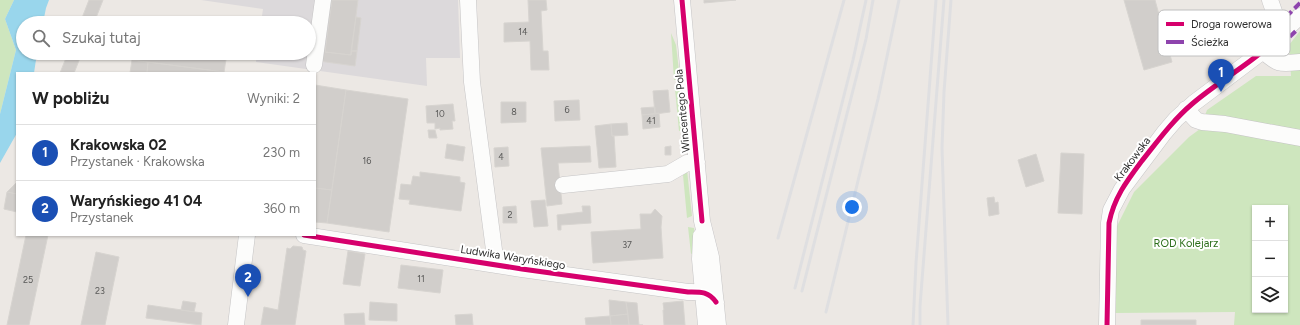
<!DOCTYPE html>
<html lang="pl">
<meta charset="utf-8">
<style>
:root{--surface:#fff;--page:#f2f2f2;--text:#222;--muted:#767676;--line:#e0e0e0;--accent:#ea580c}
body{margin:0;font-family:Figtree,sans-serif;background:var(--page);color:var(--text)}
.controls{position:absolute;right:12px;bottom:12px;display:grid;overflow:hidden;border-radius:0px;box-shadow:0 1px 3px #0004}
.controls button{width:36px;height:36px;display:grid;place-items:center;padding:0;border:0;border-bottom:1px solid var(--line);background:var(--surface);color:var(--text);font:20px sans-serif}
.you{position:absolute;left:852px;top:207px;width:14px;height:14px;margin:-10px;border:3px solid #fff;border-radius:50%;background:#1a73e8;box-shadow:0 0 0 6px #1a73e833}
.badge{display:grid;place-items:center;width:26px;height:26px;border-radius:50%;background:var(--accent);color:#fff;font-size:13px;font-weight:700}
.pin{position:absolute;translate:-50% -33px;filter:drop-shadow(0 1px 2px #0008)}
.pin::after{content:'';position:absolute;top:21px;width:14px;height:12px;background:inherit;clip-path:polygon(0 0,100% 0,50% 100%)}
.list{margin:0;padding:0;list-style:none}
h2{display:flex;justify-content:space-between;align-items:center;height:52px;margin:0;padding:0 16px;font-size:17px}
h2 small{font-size:13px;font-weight:400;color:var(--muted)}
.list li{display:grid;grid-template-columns:26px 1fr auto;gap:12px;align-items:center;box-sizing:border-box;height:56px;padding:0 16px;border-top:1px solid var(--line)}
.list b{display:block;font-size:15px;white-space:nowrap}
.list p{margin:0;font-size:13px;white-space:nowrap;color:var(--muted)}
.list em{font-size:13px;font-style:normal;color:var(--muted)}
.icon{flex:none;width:22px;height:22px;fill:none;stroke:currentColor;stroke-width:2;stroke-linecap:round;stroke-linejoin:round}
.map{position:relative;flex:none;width:1300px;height:325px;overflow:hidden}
.search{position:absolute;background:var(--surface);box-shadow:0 1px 3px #0004;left:16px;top:16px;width:300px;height:44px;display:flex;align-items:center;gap:10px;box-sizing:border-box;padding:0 14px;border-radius:22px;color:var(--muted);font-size:15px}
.panel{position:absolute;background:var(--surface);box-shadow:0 1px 3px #0004;left:16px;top:72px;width:300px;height:164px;border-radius:0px}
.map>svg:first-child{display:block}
.industrial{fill:#dcd9db}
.green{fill:#cee6be;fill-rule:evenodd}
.water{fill:#99d6ec}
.building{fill:#d1cecb;stroke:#d7d4d0}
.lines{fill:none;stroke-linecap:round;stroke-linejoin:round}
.minor-casing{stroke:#c5c4c5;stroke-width:17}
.minor{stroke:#fcfcfb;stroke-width:16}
.rail{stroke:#dfdfe1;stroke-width:3}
.quiet{stroke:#8e44ad;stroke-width:4;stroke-dasharray:8 4;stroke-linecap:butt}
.cycleway-casing{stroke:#fff;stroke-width:8}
.cycleway{stroke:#d6006c;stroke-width:5}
.labels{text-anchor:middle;stroke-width:4;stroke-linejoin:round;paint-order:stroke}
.number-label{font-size:9px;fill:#585857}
.street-label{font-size:11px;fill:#2e2e2e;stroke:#fff}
.park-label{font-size:11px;fill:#2c6e1b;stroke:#fff}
.key{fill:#fff;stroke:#c0c0c0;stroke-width:1}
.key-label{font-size:11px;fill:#2e2e2e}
</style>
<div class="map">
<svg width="1300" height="325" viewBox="0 0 1300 325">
<rect width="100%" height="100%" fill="#ece8e4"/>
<path class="industrial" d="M201,0H458L460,58H426L427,86L256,62L257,53H309V23H261L263,9Z"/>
<path class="green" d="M0,0H14L5,19L16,50L0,114Z
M1300,31V325H1234L1235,312L1115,313L1116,228L1134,192L1189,137L1200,129L1207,110L1256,76H1291L1289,45ZM1255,208H1285V310H1255Z
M671,33L676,45L680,80H674Z
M675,89H680L684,130L679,131Z
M687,170L692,216L687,218L683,175Z
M688,227L694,228L696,251L691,254Z"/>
<path class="water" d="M14,0H49L46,8L43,23H23V53H37L34,73H17V133L0,163V114L16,50L5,19Z"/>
<path class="building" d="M89,0H103L94,23H80Z
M332,0H358L351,55L325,52Z
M528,0H546L547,10L541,11L543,51H548L549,70H531L530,41L504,42V23L529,22Z
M704,0H736L704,3Z
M1124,0H1155L1172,62L1144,70Z
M356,17L361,18L357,51H351Z
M321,47H325V52L351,55V51H357L355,66L319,61Z
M68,53H82L74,73H60Z
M132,53H227L224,72L132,60Z
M132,60L148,62L147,73H130Z
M148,62L224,72V73H147Z
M315,85L346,90L332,190L315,188Z
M346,90L408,99L389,232L327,223Z
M668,90L670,112L655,114L653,91Z
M579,100L580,120L555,121L554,101Z
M501,102H526V122L501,123Z
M453,104L455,121H452L453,129L440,130V128L435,129V123H427L426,106Z
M655,107V114L642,115L641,108Z
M659,113L660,127L643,129L642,115Z
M627,123L628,135L612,136L611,124Z
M611,124L612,136H614L616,167L599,168L595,126Z
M428,130H435L437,138H429Z
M447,144L465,147L463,161L445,158Z
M590,146L591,162L558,163L562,204L547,206L541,148Z
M671,146V155H665V147Z
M508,147L509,166L495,167L494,148Z
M1061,153L1084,154L1082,214L1058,213Z
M1036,154L1044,181L1026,187L1018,160Z
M420,172L460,177V182L465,183L461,211L409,204L410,200L399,199L401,184L411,185L413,176L420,177Z
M17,182V194L7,192Z
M315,188L332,190L327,223L315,222Z
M7,192L17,194V212L4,209Z
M994,197L995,203L998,202L999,214L989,216L987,198Z
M545,200L548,226L534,227L531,201Z
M516,206L517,223H503V207Z
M582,206H590L591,223L561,225V230H558L557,215L583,212Z
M655,209L662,216L661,227L663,258L593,263L591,232L641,229L640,214H651Z
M26,235H48L29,325H7Z
M293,246L302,247L303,250L306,251L295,325H261L264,307L278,310L287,248L290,249Z
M348,251L365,254L360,286L343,284Z
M96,252L119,257L105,325H81Z
M401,265L443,270L440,293L398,288Z
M609,300L626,302L628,314L610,316Z
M183,301L196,303L194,312L181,310Z
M683,301L685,325H664L663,310H664L663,303Z
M370,302L397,304V321L369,320Z
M626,302L637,303L639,325H643H629Z
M148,305L202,313L201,325L146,318Z
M364,313L365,325H345L344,314Z
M472,314L473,325H456L455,315Z
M628,314L629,325H611L610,316Z
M610,316L611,325H586L585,318Z
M1141,320H1196V325H1141Z"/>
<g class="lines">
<g class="minor-casing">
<path id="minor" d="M468,0L472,82L496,265
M682,0L702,221L711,257L718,325
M1270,0L1277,20L1279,36
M1263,51C1278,65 1280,64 1300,62
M314,65L323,0
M1186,109L1196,120L1202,122L1225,124L1300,138
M563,185L668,174L687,163L697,162
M304,235L522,269L688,292C700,292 708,291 716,302
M701,236L700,259L706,325
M236,325L247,235
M1107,325L1109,223L1111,210L1122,189L1164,133L1176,119L1194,103L1263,51L1300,16"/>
</g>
<use href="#minor" class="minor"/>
<path class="rail" d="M778,238L844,0
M795,288L853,60L866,0
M802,291L866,39L873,0
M826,312L878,99L899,0
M913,325L916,263L936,0
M920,325V306L944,0
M948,325L942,148L944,92L951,0"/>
<path class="quiet" d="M1286,17L1300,3
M1281,45L1298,29"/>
<g class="cycleway-casing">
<path id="cycleway" d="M682,0L702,221
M304,235L522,269L688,292C700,292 708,291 716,302
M1107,325L1109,223C1114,198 1126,182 1141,162C1157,142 1172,121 1192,104C1214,85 1240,70 1263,51"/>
</g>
<use href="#cycleway" class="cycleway"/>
</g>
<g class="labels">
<g class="number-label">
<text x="523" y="35">14</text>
<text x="567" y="113">6</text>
<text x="514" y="115">8</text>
<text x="440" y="117">10</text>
<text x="651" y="124">41</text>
<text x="501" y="160">4</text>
<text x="367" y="164">16</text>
<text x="510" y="218">2</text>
<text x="627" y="248">37</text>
<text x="421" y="282">11</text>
<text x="28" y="283">25</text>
<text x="100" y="294">23</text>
</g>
<g class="street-label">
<text transform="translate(682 111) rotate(-95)" y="4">Wincentego Pola</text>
<text transform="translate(1132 159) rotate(-53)" y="4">Krakowska</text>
<text transform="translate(513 257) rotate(9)" y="4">Ludwika Waryńskiego</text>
</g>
<g class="park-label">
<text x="1186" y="247">ROD Kolejarz</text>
</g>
</g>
<rect x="1158" y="10" width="132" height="46" rx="6" class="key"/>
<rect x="1166" y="22" width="18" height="4" fill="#d6006c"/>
<rect x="1166" y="40" width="18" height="4" fill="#8e44ad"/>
<g class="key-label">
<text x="1191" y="28">Droga rowerowa</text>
<text x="1191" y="46">Ścieżka</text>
</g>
</svg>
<div class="controls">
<button>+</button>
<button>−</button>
<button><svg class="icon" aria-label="layers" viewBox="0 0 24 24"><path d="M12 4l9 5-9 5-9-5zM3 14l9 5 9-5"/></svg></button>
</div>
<div class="you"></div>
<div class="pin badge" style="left:1221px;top:92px;background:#1a4fb4">1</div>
<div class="pin badge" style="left:248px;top:297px;background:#1a4fb4">2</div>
<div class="search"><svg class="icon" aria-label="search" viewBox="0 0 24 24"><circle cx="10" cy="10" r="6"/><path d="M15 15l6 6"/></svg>Szukaj tutaj</div>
<section class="panel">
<h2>W pobliżu<small>Wyniki: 2</small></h2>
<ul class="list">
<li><span class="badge" style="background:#1a4fb4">1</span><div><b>Krakowska 02</b><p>Przystanek · Krakowska</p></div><em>230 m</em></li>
<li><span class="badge" style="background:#1a4fb4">2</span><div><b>Waryńskiego 41 04</b><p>Przystanek</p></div><em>360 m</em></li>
</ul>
</section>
</div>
